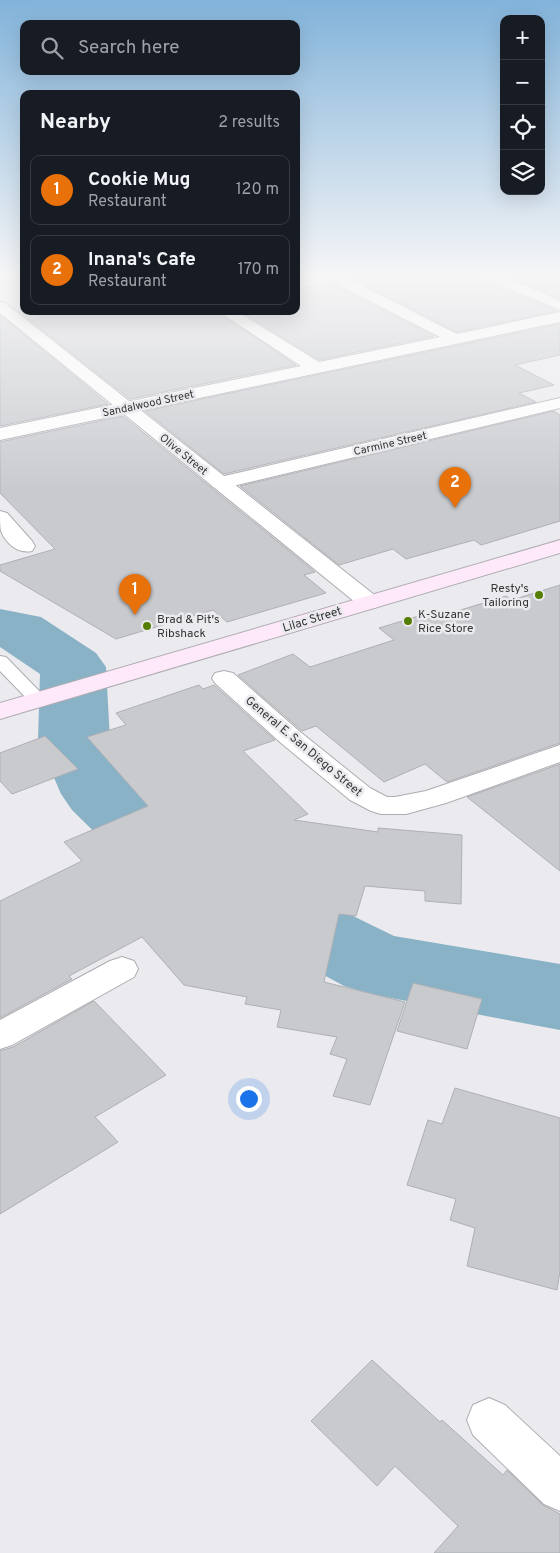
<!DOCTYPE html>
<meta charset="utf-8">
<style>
:root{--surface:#171b24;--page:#242831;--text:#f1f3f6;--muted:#9ea1a6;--line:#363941;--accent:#547e00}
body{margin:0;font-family:Overpass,sans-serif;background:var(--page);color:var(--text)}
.controls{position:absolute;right:15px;top:15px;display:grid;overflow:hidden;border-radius:10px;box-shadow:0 5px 20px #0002}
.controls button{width:45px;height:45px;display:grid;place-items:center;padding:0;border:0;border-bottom:1px solid var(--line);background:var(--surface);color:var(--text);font:25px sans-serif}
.you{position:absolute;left:248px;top:1098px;width:18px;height:18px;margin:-12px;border:4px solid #fff;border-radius:50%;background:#1a73e8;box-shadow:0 0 0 8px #1a73e833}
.badge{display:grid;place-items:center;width:32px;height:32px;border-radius:50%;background:var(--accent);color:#fff;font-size:16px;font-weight:700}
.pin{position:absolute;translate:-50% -41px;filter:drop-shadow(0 1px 2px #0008)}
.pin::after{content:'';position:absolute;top:26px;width:18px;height:15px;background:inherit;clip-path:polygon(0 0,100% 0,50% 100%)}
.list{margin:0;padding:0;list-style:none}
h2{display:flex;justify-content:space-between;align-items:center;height:65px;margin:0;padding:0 20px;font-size:21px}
h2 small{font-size:16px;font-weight:400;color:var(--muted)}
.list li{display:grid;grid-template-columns:32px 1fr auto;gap:15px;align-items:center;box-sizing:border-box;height:70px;margin:0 10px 10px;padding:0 10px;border:1px solid var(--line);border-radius:10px}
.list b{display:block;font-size:19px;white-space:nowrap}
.list p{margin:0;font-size:16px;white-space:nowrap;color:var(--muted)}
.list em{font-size:16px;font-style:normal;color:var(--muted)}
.icon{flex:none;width:28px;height:28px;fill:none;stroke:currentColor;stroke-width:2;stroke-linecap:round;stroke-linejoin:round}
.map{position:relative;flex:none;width:560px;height:1553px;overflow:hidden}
.search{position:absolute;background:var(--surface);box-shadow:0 5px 20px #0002;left:20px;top:20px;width:280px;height:55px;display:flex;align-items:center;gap:12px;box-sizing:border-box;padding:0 18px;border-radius:10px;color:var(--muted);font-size:19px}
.panel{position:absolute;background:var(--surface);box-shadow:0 5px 20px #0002;left:20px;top:90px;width:280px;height:225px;border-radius:10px}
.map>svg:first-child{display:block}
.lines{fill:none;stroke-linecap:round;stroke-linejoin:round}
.river{fill:#8ab2c6;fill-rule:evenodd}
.building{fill:#c8cace;stroke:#adb0b4}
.service-casing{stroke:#aeacb1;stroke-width:2}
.minor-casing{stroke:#aeacb1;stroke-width:2}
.tertiary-casing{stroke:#aeacb1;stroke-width:2}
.secondary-casing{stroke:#aeacb1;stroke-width:2}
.service{fill:#fff;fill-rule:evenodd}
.minor{fill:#fff;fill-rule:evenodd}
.tertiary{fill:#fff;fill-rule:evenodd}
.secondary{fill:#fde9f9;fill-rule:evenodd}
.poi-dot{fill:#547e00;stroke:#ebeaee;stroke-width:2}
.labels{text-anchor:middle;stroke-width:5;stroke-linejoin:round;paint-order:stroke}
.far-street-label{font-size:11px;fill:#363638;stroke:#ebeaee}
.poi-label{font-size:12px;fill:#363638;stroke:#ebeaee;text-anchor:start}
.street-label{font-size:12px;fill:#363638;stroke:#ebeaee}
</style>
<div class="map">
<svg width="560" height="1553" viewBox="0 0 560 1553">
<rect width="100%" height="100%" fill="#ebeaee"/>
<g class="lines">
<path class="river" d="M0,609L41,617L96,653L106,667L110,740L131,782L192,837L394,936L560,964V1030L375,995L344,986L136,873L72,810L61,794L38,740L40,674L0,647Z"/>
</g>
<path class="building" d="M370,275H481L484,280L557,311L457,332L352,278Z
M506,275H560V299Z
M330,283L434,336L319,360L240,311H296V289Z
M18,311H216L296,365L130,399Z
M0,315L108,404L0,426Z
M560,324V355L515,365L554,385L519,393L536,402L224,474L145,411Z
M554,411L560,415V521L481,545L474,540L406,559L393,549L339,565L240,486Z
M123,416L315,572L304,575L326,593L227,622L213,610L116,639L0,571V565L55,549L0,493V442Z
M560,585V743L447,782L425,764L384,782L316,726L302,731L238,675L293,654L310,667L394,640L379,628L432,612L438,617L506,596L512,600Z
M199,685L203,689L214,685L275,740L243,751L308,814L294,820L378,832V828L462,835L461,904L425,901V891L365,886L356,916L339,914L324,982L405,1002L370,1105L333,1096L347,1059L330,1054L337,1037L277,1027L281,1010L245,1004L247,997L184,985L142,937L69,976L72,979L0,1018V901L82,861L64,842L148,806L87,737L126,725L116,713Z
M45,736L78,769L12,794L0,781V753Z
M560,764V871L467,797Z
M413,983L482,999L467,1049L397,1031Z
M94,1001L166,1075L95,1117L118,1142L0,1214V1051L13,1047Z
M455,1088L560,1118V1271L557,1290L467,1266L475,1228L450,1220L456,1199L407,1185L428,1120L442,1124Z
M372,1360L440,1422L442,1420L503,1475L507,1470L543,1505L560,1514V1553H434L458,1526L395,1466L377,1486L311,1421Z"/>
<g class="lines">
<g class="service-casing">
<path id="service" d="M0,656L6,657L44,696L47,700L44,704L38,705L32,704L0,671Z"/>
</g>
<g class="minor-casing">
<path id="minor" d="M323,275H341L457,334L560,312V322L0,440V428L301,366L218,311H236L319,362L440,337L325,278Z
M483,275H502L560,301V310L485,278Z
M560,398V408L220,489L213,487L210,483L213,479L220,477Z
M0,511L7,513L32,541L35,546L32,551C18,554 6,544 1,531C0,526 0,517 0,511Z
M224,671L233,673L299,731L370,788L387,797H395L426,791L560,745V762L446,803L406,814H381L371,811L350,800L281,743L215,683L212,678L215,673Z
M122,957L134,961L138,969L134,977L12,1045L0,1049V1020L110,961Z
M489,1398L505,1405L560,1456V1511L544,1504L473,1435L467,1420L473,1405Z"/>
</g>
<g class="tertiary-casing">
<path id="tertiary" d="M0,302L5,303L377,597L380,602L377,607L369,609L361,607L0,313Z"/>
</g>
<g class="secondary-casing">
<path id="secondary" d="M560,540V553L0,719V703Z"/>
</g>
<use href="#service" class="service"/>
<use href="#minor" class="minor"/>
<use href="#tertiary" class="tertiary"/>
<use href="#secondary" class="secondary"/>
</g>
<linearGradient id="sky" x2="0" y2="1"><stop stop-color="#82b3da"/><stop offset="0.56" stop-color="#f6f6f7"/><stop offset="1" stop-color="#f6f6f7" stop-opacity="0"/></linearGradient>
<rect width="560" height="492" fill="url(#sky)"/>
<g class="poi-dot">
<circle cx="539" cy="595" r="5"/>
<circle cx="408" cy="621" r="5"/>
<circle cx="147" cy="626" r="5"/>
</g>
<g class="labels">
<g class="far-street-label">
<text transform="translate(148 403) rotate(-12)" y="4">Sandalwood Street</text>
<text transform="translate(390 443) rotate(-13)" y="4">Carmine Street</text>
<text transform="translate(184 454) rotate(39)" y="4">Olive Street</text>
</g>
<g class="poi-label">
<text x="529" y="592" text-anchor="end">Resty's<tspan x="529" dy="14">Tailoring</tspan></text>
<text x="418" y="618">K-Suzane<tspan x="418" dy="14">Rice Store</tspan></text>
<text x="157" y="623">Brad &amp; Pit's<tspan x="157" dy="14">Ribshack</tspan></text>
</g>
<g class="street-label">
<text transform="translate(312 619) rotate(-17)" y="4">Lilac Street</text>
<text transform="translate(304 746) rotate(40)" y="4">General E. San Diego Street</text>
</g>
</g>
</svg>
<div class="controls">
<button>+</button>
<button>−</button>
<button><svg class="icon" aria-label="locate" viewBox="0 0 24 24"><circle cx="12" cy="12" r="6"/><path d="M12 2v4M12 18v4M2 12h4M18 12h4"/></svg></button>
<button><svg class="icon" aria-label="layers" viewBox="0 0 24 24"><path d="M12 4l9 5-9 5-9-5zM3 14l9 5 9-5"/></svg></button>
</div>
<div class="you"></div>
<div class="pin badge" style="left:135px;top:615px;background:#e8710a">1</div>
<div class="pin badge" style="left:455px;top:508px;background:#e8710a">2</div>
<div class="search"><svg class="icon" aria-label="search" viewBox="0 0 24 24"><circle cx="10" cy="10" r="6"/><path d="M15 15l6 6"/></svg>Search here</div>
<section class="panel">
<h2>Nearby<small>2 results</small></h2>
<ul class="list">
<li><span class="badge" style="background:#e8710a">1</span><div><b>Cookie Mug</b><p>Restaurant</p></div><em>120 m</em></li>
<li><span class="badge" style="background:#e8710a">2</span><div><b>Inana's Cafe</b><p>Restaurant</p></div><em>170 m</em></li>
</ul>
</section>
</div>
